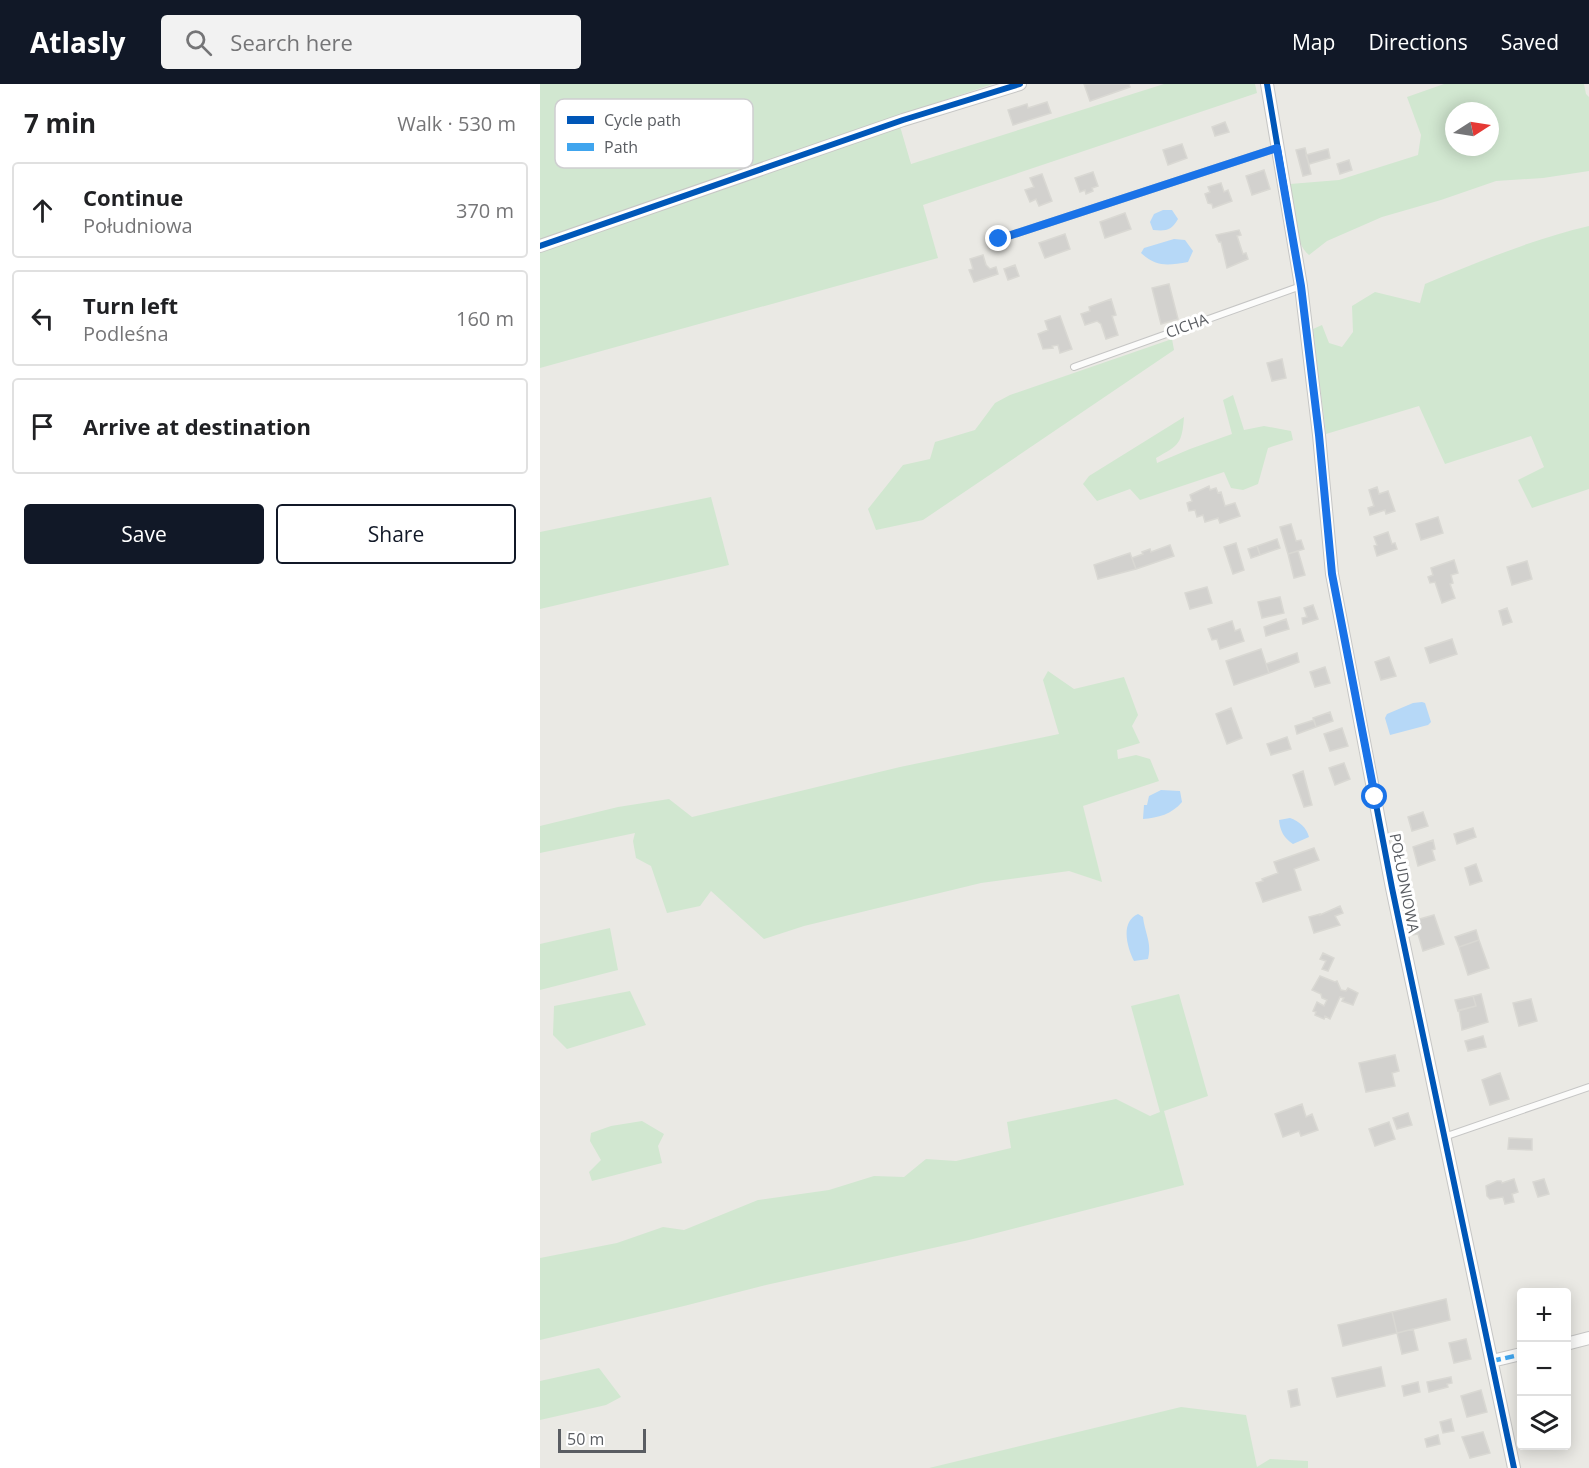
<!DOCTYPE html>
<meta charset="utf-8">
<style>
:root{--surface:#fff;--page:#f2f2f2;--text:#202124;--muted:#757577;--line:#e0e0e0;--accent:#111827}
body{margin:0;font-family:"Open Sans",sans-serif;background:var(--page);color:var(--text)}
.controls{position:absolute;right:18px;bottom:18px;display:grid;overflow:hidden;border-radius:6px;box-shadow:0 3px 15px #0003}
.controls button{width:54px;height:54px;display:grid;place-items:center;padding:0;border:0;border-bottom:2px solid var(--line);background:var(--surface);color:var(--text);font:30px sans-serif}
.compass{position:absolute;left:905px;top:18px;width:54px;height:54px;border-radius:50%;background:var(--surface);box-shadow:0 3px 15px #0003;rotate:78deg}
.scale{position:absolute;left:18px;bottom:15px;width:88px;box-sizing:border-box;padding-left:6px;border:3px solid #5a5d62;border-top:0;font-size:16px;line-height:21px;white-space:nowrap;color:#5a5d62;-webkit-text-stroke:4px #fff;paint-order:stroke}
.stop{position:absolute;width:18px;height:18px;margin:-14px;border:4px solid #1a73e8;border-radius:50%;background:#fff}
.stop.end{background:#1a73e8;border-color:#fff;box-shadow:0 2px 6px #0008}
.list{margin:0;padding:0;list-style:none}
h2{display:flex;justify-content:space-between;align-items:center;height:78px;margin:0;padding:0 24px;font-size:26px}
h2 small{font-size:20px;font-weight:400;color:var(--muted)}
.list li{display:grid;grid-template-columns:39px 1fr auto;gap:18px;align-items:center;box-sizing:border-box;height:96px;margin:0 12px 12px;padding:0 12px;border:2px solid var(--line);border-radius:6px}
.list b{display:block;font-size:22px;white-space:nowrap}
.list p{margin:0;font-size:20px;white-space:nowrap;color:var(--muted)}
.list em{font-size:20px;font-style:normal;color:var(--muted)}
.actions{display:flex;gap:12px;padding:18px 24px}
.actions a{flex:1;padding:14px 0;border:2px solid var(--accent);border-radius:6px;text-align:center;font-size:21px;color:var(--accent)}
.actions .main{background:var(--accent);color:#fff}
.icon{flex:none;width:33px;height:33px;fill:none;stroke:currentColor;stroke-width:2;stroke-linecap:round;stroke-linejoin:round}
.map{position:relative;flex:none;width:1049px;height:1384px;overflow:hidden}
header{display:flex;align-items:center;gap:36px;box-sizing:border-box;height:84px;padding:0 30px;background:var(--accent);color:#fff}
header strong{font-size:28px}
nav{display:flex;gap:33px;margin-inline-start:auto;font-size:21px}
.search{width:420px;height:54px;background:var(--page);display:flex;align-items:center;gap:15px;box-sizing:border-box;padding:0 21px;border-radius:6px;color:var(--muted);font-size:22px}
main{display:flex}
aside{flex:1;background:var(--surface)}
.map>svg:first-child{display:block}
.green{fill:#d1e7d0;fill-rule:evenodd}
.water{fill:#b6d8f7}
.building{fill:#d2d1ce;stroke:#d9d8d3;stroke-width:1.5}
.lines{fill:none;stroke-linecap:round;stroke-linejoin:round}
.lane-casing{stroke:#c6c6c5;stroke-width:8}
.street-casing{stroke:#c6c6c5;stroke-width:14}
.lane{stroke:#fcfcfb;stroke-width:6}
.street{stroke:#fcfcfb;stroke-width:12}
.quiet{stroke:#40a5ee;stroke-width:4.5;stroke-dasharray:9 4.5;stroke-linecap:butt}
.cycleway-casing{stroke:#fff;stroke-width:10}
.cycleway{stroke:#0057b8;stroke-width:6}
.route{stroke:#1a73e8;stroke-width:8}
.labels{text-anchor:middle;stroke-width:6;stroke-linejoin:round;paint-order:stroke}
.street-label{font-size:15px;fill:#5a5d62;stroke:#fff}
.key{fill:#fff;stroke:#ceced0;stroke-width:1.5}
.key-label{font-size:16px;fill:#5a5d62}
</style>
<header>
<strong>Atlasly</strong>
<div class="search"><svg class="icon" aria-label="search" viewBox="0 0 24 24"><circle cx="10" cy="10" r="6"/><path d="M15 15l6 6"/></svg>Search here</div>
<nav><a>Map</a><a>Directions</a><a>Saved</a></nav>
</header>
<main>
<aside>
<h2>7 min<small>Walk · 530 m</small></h2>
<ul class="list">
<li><svg class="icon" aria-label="ahead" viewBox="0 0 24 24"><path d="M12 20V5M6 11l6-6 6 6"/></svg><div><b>Continue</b><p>Południowa</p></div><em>370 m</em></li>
<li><svg class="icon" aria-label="left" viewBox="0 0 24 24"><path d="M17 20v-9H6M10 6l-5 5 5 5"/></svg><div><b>Turn left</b><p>Podleśna</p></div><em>160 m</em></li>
<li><svg class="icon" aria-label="arrive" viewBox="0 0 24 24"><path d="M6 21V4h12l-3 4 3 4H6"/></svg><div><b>Arrive at destination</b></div></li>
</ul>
<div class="actions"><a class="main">Save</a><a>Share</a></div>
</aside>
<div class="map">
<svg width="1049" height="1384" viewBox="0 0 1049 1384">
<rect width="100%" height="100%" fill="#eae9e4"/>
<path class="green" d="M0,0H453L357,32L371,80L624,0H715L717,9L383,121L398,174L0,284Z
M904,0H1044L1046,10L1049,13V87L1003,94L956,97L901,116L842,133L787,157L769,171C754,160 752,118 750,100L799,96L878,71L881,51L867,13ZM914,27H950V63H914Z
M1049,142V405L992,424L978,396L1004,383L991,352L905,380L879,322L786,350L773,245L782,241L789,259L802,263L813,248L812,222L835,208L880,219L885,200C938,178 993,155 1049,142Z
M632,255L634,266L383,436L336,446L328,425L363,381L390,375L395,358L435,346L455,319L470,311Z
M693,311L704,346L724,342L751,347L753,356L728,364L718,400L703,406L691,404L684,388L600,416L590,405L557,417L543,400L549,392L644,333C642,360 639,361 616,374L617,379L650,365L692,350L683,316Z
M171,413L189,481L0,525V448Z
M508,587L534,605L584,593L598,631L592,642L600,659L577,666L578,675L596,671L610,675L619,697L543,722L562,798L529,787L441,799L264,842L224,855L171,807L160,822L127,829L111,782L96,774L93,757L95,749L0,769V742L78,723L129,715L152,733L360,683L519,650L503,596Z
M70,844L78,886L0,906V860Z
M90,907L106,941L27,965L13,951L14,922Z
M639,910L668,1012L624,1027L644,1101L429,1156L226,1201L144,1222L0,1256V1174L77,1159L123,1143L144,1146L218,1116L289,1106L334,1092L364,1093L386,1075L416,1077L471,1064L467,1038L576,1015L610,1032L620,1028L591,922Z
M102,1037L124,1050L118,1062L122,1079L52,1097L49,1088L61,1076L50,1057L51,1049L71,1042Z
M59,1284L81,1313L66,1321L0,1336V1297Z
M641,1323L706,1331L717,1383L730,1375L768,1377V1384H389Z"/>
<path class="water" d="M623,126H632L638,135C631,147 626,147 613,146L610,138L614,130Z
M634,155L645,156L653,167L648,178C629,181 617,184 601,169L604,164Z
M882,618L885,619L891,638L888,641L850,651L845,634L847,630L873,619Z
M621,706L640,707L642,718C632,730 618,734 603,735L604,721H607L609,712Z
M750,734C759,737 767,744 769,753L753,760C744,754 740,747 739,736Z
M598,830L603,833C605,850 612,858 608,875L594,877C587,863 580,838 598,830Z"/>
<path class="building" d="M544,0H589L590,3L550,17Z
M507,18L511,29L473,41L468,26L487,20L488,24Z
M685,38L689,48L675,52L672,43Z
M642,60L647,74L628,81L623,66Z
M765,64L771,90L763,92L756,66Z
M788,65L790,74L769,80L766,71Z
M809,76L812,86L800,90L797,80Z
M724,86L730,105L712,111L706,92Z
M553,88L558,102L552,104L553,107L546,110L545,106L540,108L535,94Z
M502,90L512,117L499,122L496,115L490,118L485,106L494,103L490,94Z
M681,99L684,108L688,106L692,117L673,124L672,120L668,119L665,110L670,108L668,103Z
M585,129L591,145L565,154L560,138Z
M699,146L701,151L697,152L703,170L706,169L708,175L687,184L681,158H679L676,151Z
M525,150L530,165L505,174L499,159Z
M443,171L446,181L450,185L456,183L458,190L434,198L429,186L433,185L430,175Z
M475,181L479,192L468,196L464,185Z
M629,200L638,235L621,240L612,204Z
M571,215L576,231L572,232L578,251L566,255L561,240L557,237L545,241L541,230L550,227L549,223Z
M520,232L532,265L520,269L518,261L512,262L513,264L503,265L498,250L508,246L505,237Z
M742,275L746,294L732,297L727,279Z
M669,402L670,406L676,404L678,409L681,408L685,422L695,419L700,432L680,439L678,434L665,438L663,431L657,433L655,426L649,427L647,419L652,417L650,411Z
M837,403L839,410L848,407L855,427L846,430L845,426L830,431L828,424L834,422L829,406Z
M898,433L903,449L881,456L876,440Z
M751,440L756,457L761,456L764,465L748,470L740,443Z
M848,448L852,460L855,459L857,465L837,472L834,462L837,461L834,453Z
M737,455L740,464L720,471L717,462Z
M696,459L704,486L693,490L684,463Z
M630,461L634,472L596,485L592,474L603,470L602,468L610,465L611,468Z
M717,462L720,471L711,474L708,465Z
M758,467L765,491L754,494L748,470Z
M590,469L596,485L558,495L554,481Z
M914,476L918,489L911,491L913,499L910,500L915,514L902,519L895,498L890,499L888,493L893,491L891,484Z
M987,477L992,495L972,501L967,483Z
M667,503L672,519L650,525L645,509Z
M740,513L744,529L722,534L718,518Z
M773,521L778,535L763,540L762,534L767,533L764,524Z
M967,524L972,538L963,541L959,527Z
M746,535L749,545L726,552L724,543Z
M692,537L695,547L700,545L704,557L680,565L677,555L672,556L668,545Z
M912,555L917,570L890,579L885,564Z
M721,565L729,589L694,601L686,577Z
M757,569L759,578L729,589L726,580Z
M849,573L856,592L841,596L835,578Z
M785,583L790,599L775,603L770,588Z
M691,624L702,654L687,660L676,630Z
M790,628L793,637L776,643L773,634Z
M774,636L776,643L757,650L755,642Z
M802,644L808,662L790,667L784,650Z
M747,653L751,665L731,671L727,660Z
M804,679L810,695L795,701L789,684Z
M763,687L772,721L764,723L753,691Z
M883,728L888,742L872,747L868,733Z
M933,744L936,753L917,760L914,750Z
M893,756L895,765L892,766L895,776L878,782L873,763Z
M774,764L779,776L754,785L761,806L723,818L716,799L723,797L722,795L738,789L734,778Z
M936,780L942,797L930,801L925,784Z
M800,822L803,829L795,832L800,841L774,849L769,833L780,830V831Z
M894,831L904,860L883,867L878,850L873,851L869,838Z
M936,846L939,856L919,863L915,853Z
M939,856L949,884L928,891L919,863Z
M783,869L794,874L788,887L782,885L786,877L780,875Z
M780,892L795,898L797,897L801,906L806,907L808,904L818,909L813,921L802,917L804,914L800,913L790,935L785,932L784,935L775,931L776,928L773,927L777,918L784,922L787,916L782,914L781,910L772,906Z
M941,910L948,938L922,946L919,926L936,922L933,912Z
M933,912L936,922L918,927L915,916Z
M991,915L997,937L979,942L973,919Z
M943,952L946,963L928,967L925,957Z
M855,971L859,987L852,989L855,1002L826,1008L819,979Z
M960,989L969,1015L950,1021L942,996Z
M762,1020L766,1033L772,1030L778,1046L761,1052L759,1047L743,1053L735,1030Z
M868,1029L872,1041L857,1045L853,1034Z
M849,1038L855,1055L835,1062L829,1045Z
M969,1054L992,1055V1066L968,1065Z
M974,1095L978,1108L972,1110L974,1118L965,1120L963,1113L950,1115L947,1112L946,1102L957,1097H961L962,1099Z
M1004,1095L1009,1110L998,1113L993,1098Z
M906,1215L910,1236L857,1249L852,1228Z
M852,1228L857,1249L803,1262L798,1241Z
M873,1245L878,1266L862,1270L857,1249Z
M926,1255L931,1275L914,1279L909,1259Z
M841,1283L845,1302L797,1313L792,1294Z
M911,1293L912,1299L907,1300L908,1303L889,1308L887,1298Z
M878,1298L880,1308L864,1312L862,1302Z
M757,1305L760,1321L751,1323L748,1307Z
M941,1306L947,1328L927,1333L921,1312Z
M911,1335L914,1347L903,1349L900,1338Z
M943,1348L950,1369L930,1374L922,1353Z
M898,1351L900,1360L887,1363L885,1355Z"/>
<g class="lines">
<g class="lane-casing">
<path id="lane" d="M459,155L737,64
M534,283L761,202
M904,1053L1049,1003"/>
</g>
<g class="street-casing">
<path id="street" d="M727,0L761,202L779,351L792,490L852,804L974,1384
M0,162L363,36L480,0
M1026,1260L1049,1254
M952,1277L981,1270"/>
</g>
<use href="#lane" class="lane"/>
<use href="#street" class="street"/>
<path class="quiet" d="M952,1277L979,1271"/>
<g class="cycleway-casing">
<path id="cycleway" d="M727,0L761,202L779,351L792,490L852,804L974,1384
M0,162L363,36L480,0"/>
</g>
<use href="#cycleway" class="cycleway"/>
</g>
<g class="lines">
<path class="route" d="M459,155L737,64L761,202L779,351L792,490L835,713"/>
</g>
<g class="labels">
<g class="street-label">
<text transform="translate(647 242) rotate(-20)" y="5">CICHA</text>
<text transform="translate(864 799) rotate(79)" y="5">POŁUDNIOWA</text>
</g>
</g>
<rect x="15" y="15" width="198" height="69" rx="9" class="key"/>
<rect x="27" y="32" width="27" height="8" fill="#0057b8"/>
<rect x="27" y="59" width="27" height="8" fill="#40a5ee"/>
<g class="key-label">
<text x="64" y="42">Cycle path</text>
<text x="64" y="69">Path</text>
</g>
</svg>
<div class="controls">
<button>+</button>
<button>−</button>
<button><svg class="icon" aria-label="layers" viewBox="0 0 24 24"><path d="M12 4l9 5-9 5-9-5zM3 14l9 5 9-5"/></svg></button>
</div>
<svg class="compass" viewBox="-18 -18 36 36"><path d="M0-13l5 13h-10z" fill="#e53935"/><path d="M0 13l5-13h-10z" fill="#757577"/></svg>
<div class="scale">50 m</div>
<div class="stop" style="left:835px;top:713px"></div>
<div class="stop end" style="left:459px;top:155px"></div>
</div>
</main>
